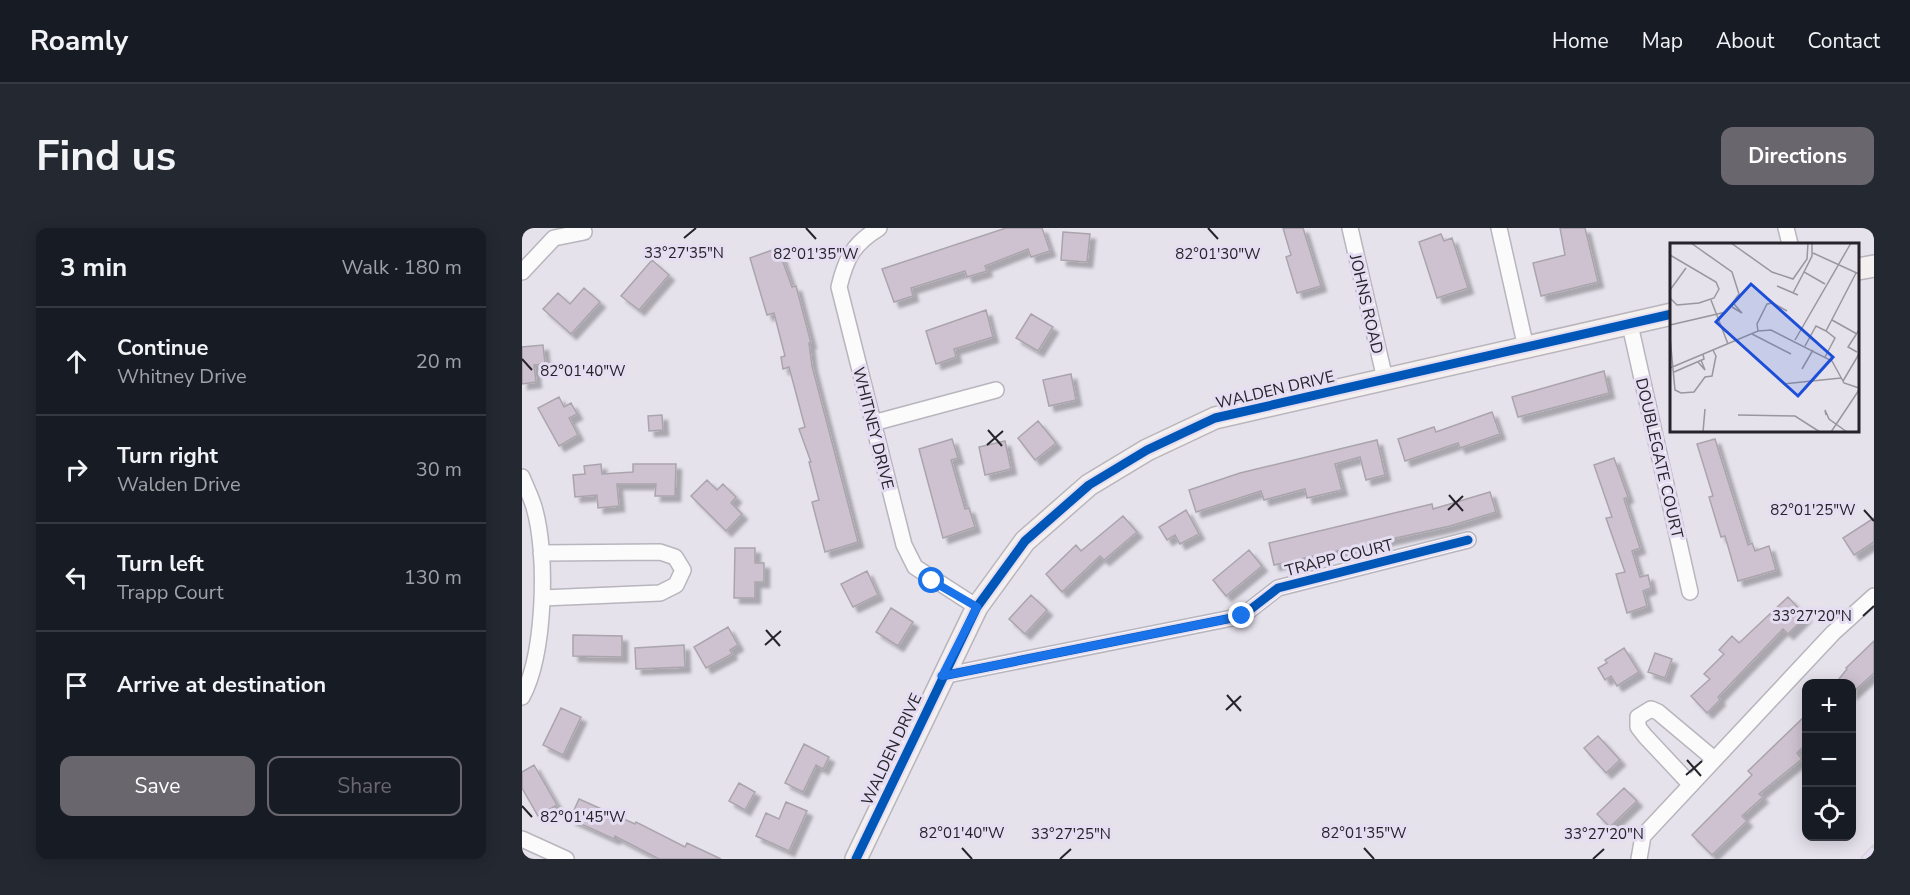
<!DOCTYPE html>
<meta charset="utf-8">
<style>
:root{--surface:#171b24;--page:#242831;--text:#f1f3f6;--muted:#9ea1a6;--line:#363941;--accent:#69666e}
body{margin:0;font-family:"Nunito Sans",sans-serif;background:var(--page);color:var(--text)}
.controls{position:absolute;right:18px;bottom:18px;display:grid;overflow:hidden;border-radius:12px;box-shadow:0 3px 15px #0003}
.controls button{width:54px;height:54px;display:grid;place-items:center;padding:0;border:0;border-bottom:2px solid var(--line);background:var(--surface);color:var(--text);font:30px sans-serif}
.stop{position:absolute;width:18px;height:18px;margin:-14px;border:4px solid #1a73e8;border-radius:50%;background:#fff}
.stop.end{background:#1a73e8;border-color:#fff;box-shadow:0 2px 6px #0008}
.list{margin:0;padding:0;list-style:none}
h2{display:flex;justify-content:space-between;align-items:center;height:78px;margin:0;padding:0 24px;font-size:26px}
h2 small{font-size:20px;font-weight:400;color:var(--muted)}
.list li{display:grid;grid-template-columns:39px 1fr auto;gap:18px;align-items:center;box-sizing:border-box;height:108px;padding:0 24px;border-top:2px solid var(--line)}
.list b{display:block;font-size:22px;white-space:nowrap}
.list p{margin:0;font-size:20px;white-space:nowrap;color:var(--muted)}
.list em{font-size:20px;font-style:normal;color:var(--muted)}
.actions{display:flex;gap:12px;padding:18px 24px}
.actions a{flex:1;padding:14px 0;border:2px solid var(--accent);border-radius:12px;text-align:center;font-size:21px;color:var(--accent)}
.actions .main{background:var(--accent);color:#fff}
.icon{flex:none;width:33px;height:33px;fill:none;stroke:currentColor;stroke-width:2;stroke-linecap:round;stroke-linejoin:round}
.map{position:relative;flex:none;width:1352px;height:631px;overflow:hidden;border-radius:12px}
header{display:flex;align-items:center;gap:36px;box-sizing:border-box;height:84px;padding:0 30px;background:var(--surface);border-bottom:2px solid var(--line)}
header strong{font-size:28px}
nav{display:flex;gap:33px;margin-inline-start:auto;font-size:21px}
.intro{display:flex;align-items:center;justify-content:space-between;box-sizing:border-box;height:144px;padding:0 36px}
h1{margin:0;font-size:42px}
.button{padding:15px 27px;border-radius:12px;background:var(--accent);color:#fff;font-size:21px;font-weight:700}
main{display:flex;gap:36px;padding:0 36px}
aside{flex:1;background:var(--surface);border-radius:12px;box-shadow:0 3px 15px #0003}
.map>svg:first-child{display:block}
.building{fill:#cfc2d0;stroke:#aaa5ac;stroke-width:1.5;filter:url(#shadow)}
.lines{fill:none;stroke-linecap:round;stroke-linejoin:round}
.street-casing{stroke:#b8b5bd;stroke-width:18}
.secondary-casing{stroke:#b8b5bd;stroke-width:24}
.street{stroke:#fbfbfc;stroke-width:15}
.secondary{stroke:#f4f0ef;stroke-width:21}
.rail-casing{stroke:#d3d2d5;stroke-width:7}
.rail{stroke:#e5ddf1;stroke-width:4.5;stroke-dasharray:14;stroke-linecap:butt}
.cycleway-casing{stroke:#e5ddf1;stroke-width:13}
.cycleway{stroke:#0057b8;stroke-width:9}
.route{stroke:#1a73e8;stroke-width:8}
.ticks{fill:none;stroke:#26232a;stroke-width:2}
.labels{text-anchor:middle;stroke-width:6;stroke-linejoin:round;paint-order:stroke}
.street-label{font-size:16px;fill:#26232a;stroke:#e5ddf1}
.inset-road{fill:none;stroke:#99969e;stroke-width:1.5}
.view{fill:#1d4ed8;fill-opacity:0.15;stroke:#1d4ed8;stroke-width:3}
.inset-edge{fill:none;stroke:#26232a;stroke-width:3}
.ticks-label{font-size:15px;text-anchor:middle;fill:#26232a;stroke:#e5ddf1;stroke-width:6;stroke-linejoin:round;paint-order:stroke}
</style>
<header>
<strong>Roamly</strong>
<nav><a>Home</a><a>Map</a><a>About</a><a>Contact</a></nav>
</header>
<div class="intro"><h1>Find us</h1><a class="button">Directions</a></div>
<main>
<aside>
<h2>3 min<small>Walk · 180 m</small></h2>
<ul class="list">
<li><svg class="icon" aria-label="ahead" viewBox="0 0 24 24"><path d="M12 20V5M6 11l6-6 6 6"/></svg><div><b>Continue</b><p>Whitney Drive</p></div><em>20 m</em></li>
<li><svg class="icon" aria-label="right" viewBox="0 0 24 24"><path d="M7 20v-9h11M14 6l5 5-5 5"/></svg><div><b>Turn right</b><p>Walden Drive</p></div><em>30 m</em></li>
<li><svg class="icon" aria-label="left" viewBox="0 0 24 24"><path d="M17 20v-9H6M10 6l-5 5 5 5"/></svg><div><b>Turn left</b><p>Trapp Court</p></div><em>130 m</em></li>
<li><svg class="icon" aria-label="arrive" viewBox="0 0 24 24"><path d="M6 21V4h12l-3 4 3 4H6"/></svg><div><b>Arrive at destination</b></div></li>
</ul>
<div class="actions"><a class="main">Save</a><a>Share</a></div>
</aside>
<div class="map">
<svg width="1352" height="631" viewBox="0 0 1352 631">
<defs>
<filter id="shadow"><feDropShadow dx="5.5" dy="5.5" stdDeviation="1.5" flood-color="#0004"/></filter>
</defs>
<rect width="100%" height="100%" fill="#e6e2ec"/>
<path class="building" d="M484,0H520L528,23L509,29L506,21L463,38L465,43L445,49L443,43L389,60L391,68L372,74L360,41Z
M761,0H781L799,58L775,65L764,29L769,27Z
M1038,0H1063L1076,54L1019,68L1011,35L1043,27Z
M541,4L568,6L565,34L539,32Z
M919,6L922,13L930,10L946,60L915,70L897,14Z
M256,20L270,59L274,58L289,115H287L290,138L336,314L303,324L290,274L297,272L287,234H289L277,201L283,199L267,139L261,141L259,129L263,128L252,85L245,87L228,30Z
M130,32L147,47L117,82L99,68Z
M62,60L78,74L49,106L21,81L36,65L48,76Z
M464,82L471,109L432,121L434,129L414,136L404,103Z
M509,86L531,99L516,123L494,110Z
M21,117L23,136L12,137L14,154L0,156V119Z
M1082,143L1087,165L996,189L990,169Z
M549,146L554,172L527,178L521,152Z
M37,169L42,179L49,175L55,186L47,190L56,207L37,218L16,180Z
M970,184L978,206L938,220L936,215L883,233L876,211L912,199L914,204Z
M140,187L141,202L127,203L126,188Z
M516,193L534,215L513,232L496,210Z
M430,211L436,230L429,232L443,281L447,280L453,299L421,310L397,221Z
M1193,211L1226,317L1230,315L1233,323L1247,318L1254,342L1216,353L1203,308L1199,309L1187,269L1191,268L1175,216Z
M855,212L863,247L844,252L838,229L813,236L820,262L785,270L783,261L742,272L739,263L674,284L667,262L718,245Z
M483,213L489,241L463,247L457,219Z
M1092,230L1106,269L1102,271L1118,320L1110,323L1118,349L1126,347L1129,360L1121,363L1125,378L1105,385L1094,346L1103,344L1084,290L1090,289L1072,237Z
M79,236L80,246L111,244V236H154L153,268H133L134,256H95L97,278L76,280L75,267L53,269L51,247L63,246L62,238Z
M185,252L195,262L201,256L214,269L209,275L220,286L204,303L169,268Z
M968,264L974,284L928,298L752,337L747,315L910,276L911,281Z
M664,282L677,306L658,316L653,307L645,312L637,299Z
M601,288L615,304L582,332L578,328L540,364L524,346L554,317L559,323Z
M1352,290V314L1332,327L1321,310Z
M213,320H233V335H242V354H233V370H212Z
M727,322L740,338L704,368L691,352Z
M345,343L356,367L331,379L319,356Z
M509,367L525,382L503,406L487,391Z
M1266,369L1284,388L1266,406L1261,401L1196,469L1198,472L1185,485L1169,468L1188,451L1182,446L1202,426L1197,422L1210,408L1217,415Z
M369,380L391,394L376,418L354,404Z
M206,399L216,417L208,422L210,426L184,440L172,419Z
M51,407L100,408V429L51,428Z
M1352,413V445L1329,466V456H1313L1325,441L1324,440Z
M162,417L163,439L114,441L113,420Z
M1102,420L1117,444L1095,458L1089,448L1083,452L1076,440L1085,435L1083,432Z
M1133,425L1150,431L1143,450L1126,444Z
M39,480L59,489L41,527L21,517Z
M1284,487V516L1275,525L1280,531L1237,566L1241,569L1220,588L1225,593L1190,627L1170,607L1230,547L1226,543Z
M1076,508L1098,532L1084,545L1062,520Z
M282,516L307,529L301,541L294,537L281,564L263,555Z
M12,537L35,577L16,588L0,560V544Z
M217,555L233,564L223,582L207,573Z
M1102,560L1115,573L1088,599L1075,586Z
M57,571L113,596L114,594L163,619L165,615L199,631H137L93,608L92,611L48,591Z
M264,574L285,583L267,623L234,608L244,585L257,591Z"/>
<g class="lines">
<g class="street-casing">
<path id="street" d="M357,0C331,16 324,30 317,59L382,317L393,339L455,379
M828,0L863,151
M977,0L1004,120
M1264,0L1268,16
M0,44L32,10L62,4
M1108,97L1168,364
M351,195L474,162
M0,249C4,259 9,269 12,279C26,326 23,426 0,469
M19,325L138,324L153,329L161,342L154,357L138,365L20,370
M420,448L720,388L756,360L946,312
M1169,557L1123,508L1116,499V489L1129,481L1136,484L1192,531
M0,611L44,631
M1117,631L1121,608L1311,405L1352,368"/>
</g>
<g class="secondary-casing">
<path id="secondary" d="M1336,41L1352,38
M334,631L455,379L503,313L567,257L625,222L693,190L1150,86"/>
</g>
<use href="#street" class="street"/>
<use href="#secondary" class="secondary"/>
<g class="rail-casing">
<path id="rail" d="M1342,631L1352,620"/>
</g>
<use href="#rail" class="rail"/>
<g class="cycleway-casing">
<path id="cycleway" d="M420,448L720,388L756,360L946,312
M334,631L455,379L503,313L567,257L625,222L693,190L1150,86"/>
</g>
<use href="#cycleway" class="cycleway"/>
</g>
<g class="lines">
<path class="route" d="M410,353L455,379L420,448L720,388"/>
</g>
<path class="ticks" d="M284,0L294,11M686,0L696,11M162,10L174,0M0,131L10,142M466,202L480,218M465,217L481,203M927,267L941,283M926,282L941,268M1342,282L1352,293M1341,388L1352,378M244,402L258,418M243,417L259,403M705,467L719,483M704,482L719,468M1165,532L1179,548M1164,547L1180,533M0,578L10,589M440,620L450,631M842,620L852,631M538,631L549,621M1071,631L1082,621"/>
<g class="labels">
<g class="street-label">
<text transform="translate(845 76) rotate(77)" y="6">JOHNS ROAD</text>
<text transform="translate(753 161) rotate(-13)" y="6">WALDEN DRIVE</text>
<text transform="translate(352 200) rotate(76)" y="6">WHITNEY DRIVE</text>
<text transform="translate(1138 230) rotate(77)" y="6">DOUBLEGATE COURT</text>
<text transform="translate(817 329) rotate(-14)" y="6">TRAPP COURT</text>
<text transform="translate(369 521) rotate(-65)" y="6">WALDEN DRIVE</text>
</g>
</g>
<g transform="translate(1148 15)">
<rect width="189" height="189" fill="#e6e2ec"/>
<path class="inset-road" d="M61,0L102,29L123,36L137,16L138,0M142,0V13L134,29L155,41M143,10L189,31M0,12L46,39L49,46L44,55L29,60L7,62L0,55M107,43L128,52M0,47L16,25M123,50L134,29M41,57L58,101M62,64L72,70L64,61M162,77L187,91M0,82L56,69L69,51L62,29L21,0M88,88L87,81L97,61L103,60L117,68M156,88L186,30M82,91L121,111M0,94L5,147L11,150L24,149L35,134L42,133L46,113L43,107M125,97L181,0M135,103L146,83L156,88L165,95L155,114M187,109L178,104L189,87M28,119L35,127L31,117M0,125L88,88L101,87L162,118L174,140L189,145M132,126L143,107M4,129L34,116L33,111M173,138L189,111M113,141L171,135M68,172L125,173L150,189M156,172L155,167L159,176L177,189M33,189L35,166M161,189L189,147"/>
<path class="view" d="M81,41L163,114L128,153L46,79Z"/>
<rect width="189" height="189" class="inset-edge"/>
</g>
<g class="ticks-label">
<text x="162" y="30">33°27'35"N</text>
<text x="294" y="31">82°01'35"W</text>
<text x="696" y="31">82°01'30"W</text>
<text x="61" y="148">82°01'40"W</text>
<text x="1291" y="287">82°01'25"W</text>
<text x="1290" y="393">33°27'20"N</text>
<text x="61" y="594">82°01'45"W</text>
<text x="440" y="610">82°01'40"W</text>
<text x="842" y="610">82°01'35"W</text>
<text x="549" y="611">33°27'25"N</text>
<text x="1082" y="611">33°27'20"N</text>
</g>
</svg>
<div class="controls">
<button>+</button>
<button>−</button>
<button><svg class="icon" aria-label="locate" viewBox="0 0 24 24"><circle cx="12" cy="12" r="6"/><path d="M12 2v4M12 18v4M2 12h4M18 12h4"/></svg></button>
</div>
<div class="stop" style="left:410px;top:353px"></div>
<div class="stop end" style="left:720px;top:388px"></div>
</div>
</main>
